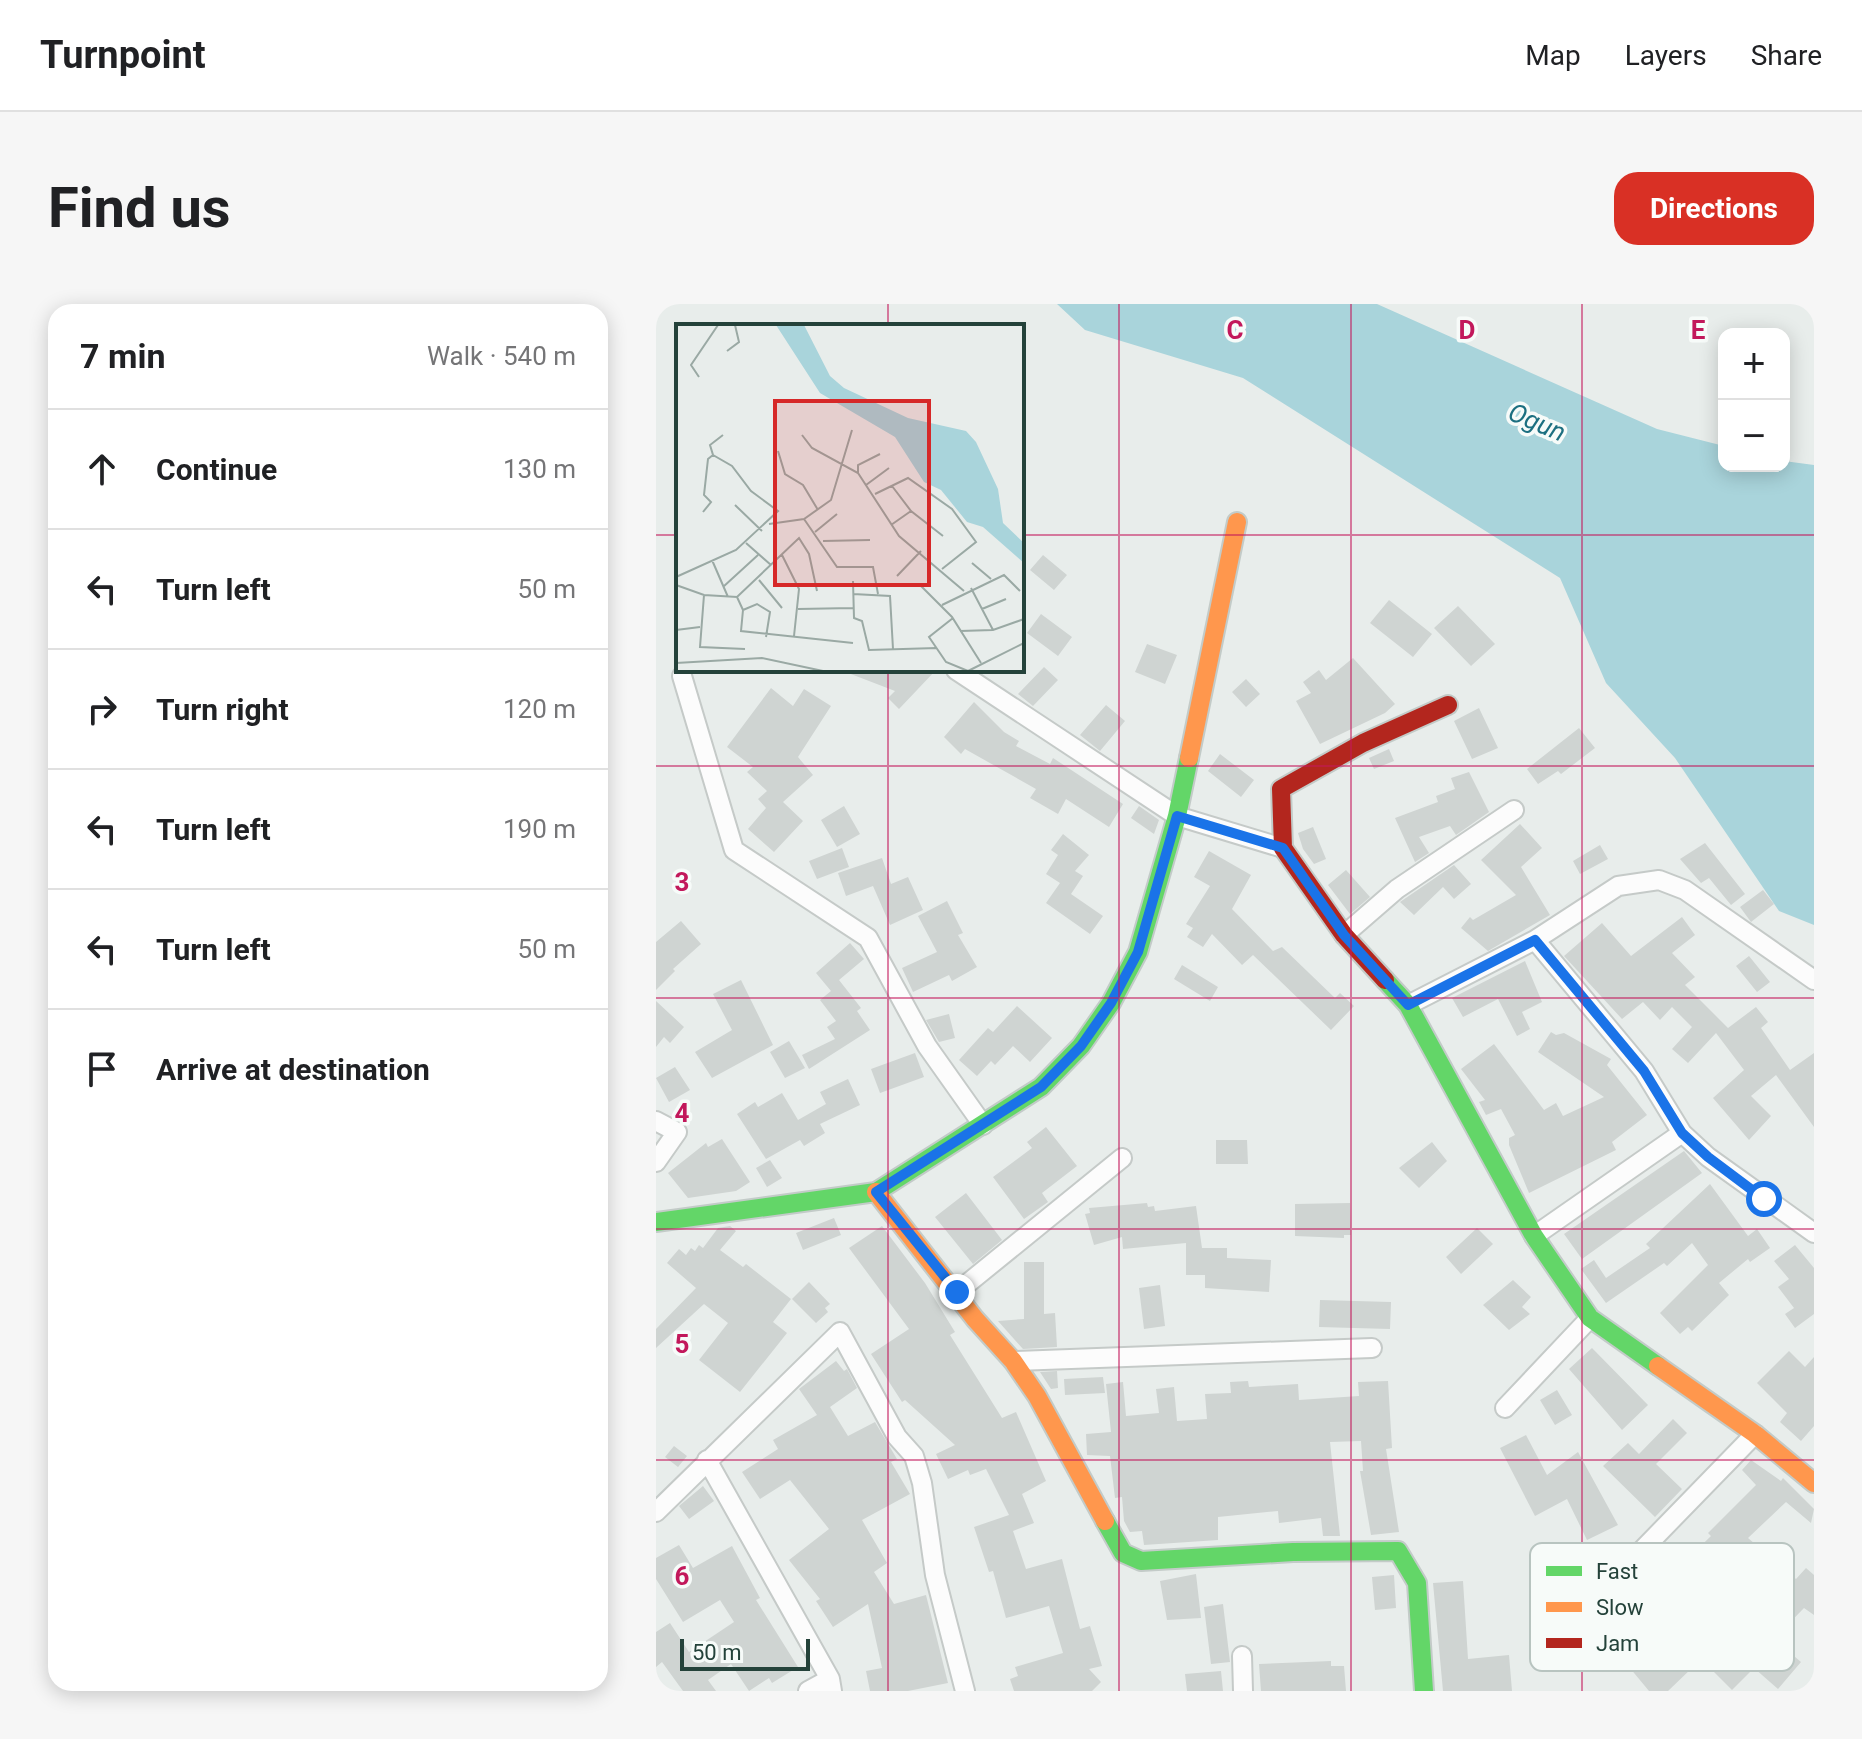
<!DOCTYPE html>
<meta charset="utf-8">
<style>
:root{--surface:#fff;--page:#f6f6f6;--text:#202124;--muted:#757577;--line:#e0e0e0;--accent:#d93025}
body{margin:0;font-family:Roboto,sans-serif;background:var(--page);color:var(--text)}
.controls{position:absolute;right:24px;top:24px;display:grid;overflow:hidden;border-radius:16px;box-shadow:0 4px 20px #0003}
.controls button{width:72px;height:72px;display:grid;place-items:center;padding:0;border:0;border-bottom:2px solid var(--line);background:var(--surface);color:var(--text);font:40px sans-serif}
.scale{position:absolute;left:24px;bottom:20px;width:130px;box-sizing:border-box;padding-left:8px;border:4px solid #24423a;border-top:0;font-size:22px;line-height:28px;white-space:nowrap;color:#24423a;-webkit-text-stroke:6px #f7fbf9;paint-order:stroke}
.stop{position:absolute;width:24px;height:24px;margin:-18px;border:6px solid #1a73e8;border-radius:50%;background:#fff}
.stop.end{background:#1a73e8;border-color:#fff;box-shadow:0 2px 8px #0008}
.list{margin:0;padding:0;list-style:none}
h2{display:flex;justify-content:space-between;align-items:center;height:104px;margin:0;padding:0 32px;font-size:34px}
h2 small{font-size:26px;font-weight:400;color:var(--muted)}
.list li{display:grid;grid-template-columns:52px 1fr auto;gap:24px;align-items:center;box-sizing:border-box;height:120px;padding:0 32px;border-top:2px solid var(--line)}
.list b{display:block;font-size:30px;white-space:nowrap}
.list em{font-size:26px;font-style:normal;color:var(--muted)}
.icon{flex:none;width:44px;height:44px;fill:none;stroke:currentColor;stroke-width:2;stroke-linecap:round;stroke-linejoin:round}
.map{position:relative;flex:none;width:1158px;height:1387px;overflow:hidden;border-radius:24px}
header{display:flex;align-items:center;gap:48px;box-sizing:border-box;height:112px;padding:0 40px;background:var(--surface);border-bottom:2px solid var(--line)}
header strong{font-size:38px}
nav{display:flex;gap:44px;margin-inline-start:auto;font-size:28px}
.intro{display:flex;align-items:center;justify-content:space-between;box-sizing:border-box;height:192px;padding:0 48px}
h1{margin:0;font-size:56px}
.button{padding:20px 36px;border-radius:24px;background:var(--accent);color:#fff;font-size:28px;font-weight:700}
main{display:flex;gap:48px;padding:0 48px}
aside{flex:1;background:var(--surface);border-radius:24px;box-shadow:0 4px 20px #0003}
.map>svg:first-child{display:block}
.water{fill:#a9d4db}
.building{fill:#cfd4d2}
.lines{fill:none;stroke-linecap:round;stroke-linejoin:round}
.street-casing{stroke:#c5cac8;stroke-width:22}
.fast-casing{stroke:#c3cbc8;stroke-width:22}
.slow-casing{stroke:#c3cbc8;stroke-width:22}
.jam-casing{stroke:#c3cbc8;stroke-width:22}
.street{stroke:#fcfcfc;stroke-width:18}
.fast{stroke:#63d668;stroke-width:18}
.slow{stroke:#ff974d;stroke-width:18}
.jam{stroke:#b3261e;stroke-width:18}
.route{stroke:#1a73e8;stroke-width:10}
.grid{fill:none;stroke:#c2185b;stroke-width:2;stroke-opacity:0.55}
.labels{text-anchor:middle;stroke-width:7;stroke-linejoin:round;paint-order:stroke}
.water-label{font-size:26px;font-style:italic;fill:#1c6f80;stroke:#f7fbf9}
.inset-road{fill:none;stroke:#9aa9a4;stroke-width:2}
.view{fill:#d62828;fill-opacity:0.15;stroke:#d62828;stroke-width:4}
.inset-edge{fill:none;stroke:#24423a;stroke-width:4}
.key{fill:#f7fbf9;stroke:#b8c4c0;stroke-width:2}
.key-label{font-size:22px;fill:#24423a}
.grid-label{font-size:26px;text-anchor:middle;font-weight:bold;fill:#c2185b;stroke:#f7fbf9;stroke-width:7;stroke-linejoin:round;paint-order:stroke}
</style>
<header>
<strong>Turnpoint</strong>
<nav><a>Map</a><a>Layers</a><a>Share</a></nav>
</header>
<div class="intro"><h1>Find us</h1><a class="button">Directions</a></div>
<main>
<aside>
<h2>7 min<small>Walk · 540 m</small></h2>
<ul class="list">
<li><svg class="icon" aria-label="ahead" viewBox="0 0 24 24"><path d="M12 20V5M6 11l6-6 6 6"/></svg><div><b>Continue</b></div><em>130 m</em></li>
<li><svg class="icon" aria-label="left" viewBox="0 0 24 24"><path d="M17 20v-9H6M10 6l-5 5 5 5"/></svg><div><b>Turn left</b></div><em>50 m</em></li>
<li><svg class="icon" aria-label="right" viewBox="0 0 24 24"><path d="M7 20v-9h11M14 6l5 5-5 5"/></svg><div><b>Turn right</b></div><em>120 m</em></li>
<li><svg class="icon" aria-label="left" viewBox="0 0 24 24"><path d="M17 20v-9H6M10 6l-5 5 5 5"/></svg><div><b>Turn left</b></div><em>190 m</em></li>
<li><svg class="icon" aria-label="left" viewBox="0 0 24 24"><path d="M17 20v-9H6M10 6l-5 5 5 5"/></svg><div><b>Turn left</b></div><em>50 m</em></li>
<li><svg class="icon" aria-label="arrive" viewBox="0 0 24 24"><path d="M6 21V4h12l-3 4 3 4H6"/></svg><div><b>Arrive at destination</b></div></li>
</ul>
</aside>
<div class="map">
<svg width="1158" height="1387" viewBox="0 0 1158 1387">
<rect width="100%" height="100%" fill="#e8edeb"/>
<path class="water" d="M401,0H721L1001,125L1068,142V162H1128V157L1158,161V621L1123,607L1019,454L950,379L904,274L587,74L429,26Z"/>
<path class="building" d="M387,251L411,271L398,286L374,266Z
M733,296L776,330L757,353L714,319Z
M802,302L839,340L815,362L778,324Z
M385,310L416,333L402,352L371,329Z
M491,340L521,351L509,380L479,368Z
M697,354L739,400L729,409L664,440L640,397L655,389L647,378L663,366L670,376Z
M388,363L402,376L377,402L362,390Z
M280,366L243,405L232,394L239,387L187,367Z
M590,375L604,390L590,403L576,388Z
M115,384L137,402L148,385L175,402L142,453L157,471L127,498L147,517L118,548L92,525L110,504L102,495L111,487L91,468L97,463L71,443Z
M318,398L348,428L363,437L360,442L394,460L397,454L467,500L453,523L410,495L402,510L374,494L380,485L309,445L305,450L288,433Z
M450,401L469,417L444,447L424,431Z
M823,404L842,444L816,455L798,417Z
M923,424L939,444L905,470L902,467L882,480L871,465Z
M733,445L738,457L718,465L713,454Z
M564,450L598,476L585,493L552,467Z
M813,468L833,508L800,531L794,522L763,533L773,549L759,558L739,514L782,498L780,492L799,485L795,474Z
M188,502L204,530L181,543L165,516Z
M483,502L503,516L498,530L475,514Z
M864,520L886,544L865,563L894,611L832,647L805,624L814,613L817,616L860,591L825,556Z
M657,523L670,555L658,560L647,545L642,529Z
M407,530L433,551L419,567L427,572L415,590L447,612L434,630L390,599L404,579L390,570L402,551L395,546Z
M1049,539L1089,590L1075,601L1053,574L1045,579L1024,555Z
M944,541L952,555L924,570L917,557Z
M186,544L193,563L161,575L153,557Z
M553,547L595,571L576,605L617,647L626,643L679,694L684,689L698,702L675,726L597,651L586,661L556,630L547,643L531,633L537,624L530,620L554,582L538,573Z
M226,554L235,580L252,573L267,606L234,621L217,582L190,592L182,569Z
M798,561L815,580L798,595L787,583L758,611L744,598Z
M690,566L714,593L694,610L672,581Z
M1107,586L1118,600L1095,618L1084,603Z
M291,597L307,629L302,631L321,663L296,677L293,671L257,688L246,664L281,648L262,612Z
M1026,613L1039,631L1016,649L1039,673L1029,681L1072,724L1100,703L1112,718L1105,724L1134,766L1158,749V823L1120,771L1095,792L1115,812L1093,836L1057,794L1088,766L1060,729L1032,759L1016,745L1036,723L1016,703L1004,716L987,698L966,715L908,652L946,619L975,652Z
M25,617L45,640L17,665L19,667L0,686V638Z
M194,639L208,655L183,676L205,704L201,707L214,726L153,765L146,751L179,735L171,723L180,717L164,696L175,687L160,669Z
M1093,652L1114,678L1101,688L1080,662Z
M869,657L886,698L866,708L874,725L861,732L842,695L807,713L796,694Z
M526,661L562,683L554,697L518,675Z
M85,676L117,741L56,774L39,748L76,726L57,690Z
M0,697L28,723L14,739L8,733L0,743Z
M361,702L396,734L374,758L357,742L339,761L335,757L321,772L303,756L332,724L337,728Z
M293,710L299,734L283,738L270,716Z
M895,728L900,731L908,729L955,755L951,761L991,811L956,838L960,846L873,889L853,841V834L859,831L845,805L830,811L823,798L829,796L805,765L838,740L888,806L900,799L907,812L948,793L882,748Z
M133,737L149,764L129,774L114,748Z
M259,749L268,773L224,789L215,765Z
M19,763L34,786L13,798L0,774Z
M192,775L204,801L164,820L169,829L148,842L144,836L110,855L81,810L99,798L102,803L126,789L142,816L170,800L164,788Z
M390,823L421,862L386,889L392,898L368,915L337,873L376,844L371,838Z
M66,835L94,878L80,887L32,894L12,869L50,839L52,843Z
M560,836H591L592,860H560Z
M776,838L791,857L763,884L743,864Z
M1028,847L1046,869L926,955L908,930Z
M114,856L126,874L111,883L100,864Z
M1054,880L1092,932L1101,925L1114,944L1094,958L1092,955L1063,979L1073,991L1036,1027L1032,1023L1024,1030L1004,1009L1052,961L1036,939L1011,962L1008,959L950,999L925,965L938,956L950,974L994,944L990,940Z
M310,889L346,936L317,960L279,913Z
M491,899L492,903L498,902L499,907L540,902L546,944H571V954L615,956L613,988L549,984V971H530V939L467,945L466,933L438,941L429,910L434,909L433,904Z
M694,899L695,931H688V934L639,932V900Z
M178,914L185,931L147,946L140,929Z
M74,922L80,927L64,946L87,963L90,960L135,995L117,1018L131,1029L84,1088L43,1056L72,1019L48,1000L0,1044V1025L40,984L11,959L23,945L30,951L35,944L39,947L43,941L47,944L62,924Z
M226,922L269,979L299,1028L294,1031L346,1114L360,1108L390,1177L366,1190L378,1219L357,1227L370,1265L406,1255L424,1325L434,1322L446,1362L433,1365L445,1378L436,1387H358L354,1375L362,1372L359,1363L407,1349L393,1302L350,1314L337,1267L333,1268L318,1223L353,1211L330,1165L314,1171L312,1166L292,1175L280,1150L299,1141L249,1096L246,1098L215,1050L253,1025L193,944Z
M821,924L837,940L805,970L790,953Z
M1139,941L1158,964V1010L1139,1024L1129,1010L1138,1004L1122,983L1133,975L1118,957Z
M368,958H388V1010L399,1009L401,1043L367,1045L342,1017L368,1015Z
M857,976L875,993L866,1003L874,1010L853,1026L827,1001Z
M153,978L174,1000L169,1004L172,1008L160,1019L136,995Z
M504,981L509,1022L488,1025L483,984Z
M664,996L735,998L734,1025L663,1023Z
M936,1044L992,1101L966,1126L913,1065Z
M1133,1047L1149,1063L1158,1053V1122L1145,1137L1124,1118L1131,1109L1101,1079Z
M180,1057L188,1067L191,1065L201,1084L174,1103L192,1132L219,1118L241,1155L235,1158L254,1190L206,1216L231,1259L218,1268L238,1300L270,1291L292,1379L252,1387H214L210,1367L226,1364L212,1300L177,1323L160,1297L164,1295L133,1256L173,1225L134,1176L104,1195L86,1168L122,1145L117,1136L161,1111L143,1085Z
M401,1067L402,1084L395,1085L384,1068Z
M447,1073L449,1089L409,1091L408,1075Z
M592,1077L593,1083L642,1080L643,1096L703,1092L702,1078L732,1077L736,1144L730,1145L743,1228L715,1231L704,1167H707L705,1137L674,1138L684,1232H667L665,1214L623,1219L622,1207L562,1213V1236L488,1241L486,1227L474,1228L468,1217L466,1193L459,1194L454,1152L431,1151L430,1130L455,1128L450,1080L467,1078L470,1112L503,1109L500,1085L518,1083L521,1117L551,1115L549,1090L575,1089L574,1078Z
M901,1086L916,1111L899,1121L884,1096Z
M1017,1115L1031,1129L1000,1160L1026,1185L999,1213L947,1162L972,1139L983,1150Z
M870,1131L891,1171L922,1148L962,1221L931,1236L911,1195L879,1212L844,1144Z
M18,1142L31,1152L22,1163L9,1153Z
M1095,1156L1125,1177L1127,1174L1158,1205L1155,1219L1130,1198L1092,1234L1140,1275L1150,1264L1158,1271V1311L1148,1304L1118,1335L1145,1358L1122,1385L1098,1364L1076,1386L1049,1359L1119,1291L1086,1261L1068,1280L1061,1273L1048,1287L1033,1273L1011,1297L1026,1313L1010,1328L985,1301L1012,1276L1000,1264L1010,1254L1021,1265L1055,1232L1052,1229L1100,1181L1086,1166Z
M47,1182L58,1197L33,1215L23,1202Z
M23,1241L37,1264L76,1242L104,1294L100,1296L142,1363L116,1379L113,1374L93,1387L75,1360L52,1376L60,1387H27L6,1358L0,1363V1328L14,1319L33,1348L78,1318L64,1296L27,1318L0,1275V1254Z
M540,1270L545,1314L511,1316L504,1277Z
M738,1271L740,1304L719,1306L716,1273Z
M807,1277L812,1355L853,1351L856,1387H787L777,1279Z
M567,1300L574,1358L555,1360L548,1303Z
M972,1330L1001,1364L1020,1346L1037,1363L1012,1387H993L959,1346Z
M675,1357V1362H688L690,1387H605L603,1360Z
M565,1367L567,1387H531L529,1370Z"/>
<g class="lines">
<g class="street-casing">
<path id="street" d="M300,366L521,512L627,544
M26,372L78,546L212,634L271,742L327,821
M688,631L741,585L858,506
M879,636L988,767L1026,829L1052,853L1158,929
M752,701L879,636L962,582L1003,576L1029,586L1158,676
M0,817L21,828L0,858
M878,932L1026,829
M301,988L466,854
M357,1057L716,1044
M849,1104L934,1014
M51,1156L174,1375L176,1387
M0,1208L184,1028L241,1133L258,1152L266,1179L279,1271L309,1387
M920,1314L1099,1130
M586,1352L587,1387
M152,1387L174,1375"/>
</g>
<g class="fast-casing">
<path id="fast" d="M729,676L752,701L878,932L934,1014L1002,1062
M0,918L220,888L385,783L425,742L455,699L482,648L521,512L533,454
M449,1217L467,1249L485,1257L637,1248L742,1247L761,1279L768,1387"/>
</g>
<g class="slow-casing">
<path id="slow" d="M533,454L581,218
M220,888L319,1015L357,1057L381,1092L449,1217
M1002,1062L1099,1130L1158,1179"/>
</g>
<g class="jam-casing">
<path id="jam" d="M729,676L688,631L627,544L625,485L707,439L792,401"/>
</g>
<use href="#street" class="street"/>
<use href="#fast" class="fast"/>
<use href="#slow" class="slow"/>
<use href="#jam" class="jam"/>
</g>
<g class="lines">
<path class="route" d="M301,988L220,888L385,783L425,742L455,699L482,648L521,512L627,544L688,631L752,701L879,636L988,767L1026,829L1052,853L1108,895"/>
</g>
<path class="grid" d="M232,0V22M463,0V1387M695,0V1387M926,0V1387M0,231H22M366,231H1158M232,366V1387M0,462H1158M0,694H1158M0,925H1158M0,1156H1158"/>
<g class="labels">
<g class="water-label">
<text transform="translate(881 118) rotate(23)" y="9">Ogun</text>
</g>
</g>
<g transform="translate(20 20)">
<rect width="348" height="348" fill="#e8edeb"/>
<path d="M100,1H128L154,52L168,64L232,94L290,107L300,118L322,165L327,199L348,219V239L307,203L291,198L265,166L248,158L219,113L144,69Z" fill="#a9d4db"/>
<path class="inset-road" d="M51,27L63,18L59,1M23,53L15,41L42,1M126,111L136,124L182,149L223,212L288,267M102,127L109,150L127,161L142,186M182,149V141L204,130M190,161L213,144M216,162L235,187L267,212M199,170L232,154L276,185L300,218L266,245M59,181L86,207M27,188L35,178L28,171L32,135L37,131L34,121L47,111M128,195L161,243H197L202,270M93,200L128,195L155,176L176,106M215,201L235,187M139,208L161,190M147,217L194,216M70,219L95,241M106,231L123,265L118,312M36,236L52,273M296,239L315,255M221,252L245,227M0,253L60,226L102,187L75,167L56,142L37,131M83,256L106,284M177,257L178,294L186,297L193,326L261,324M0,261L28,271L61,273L123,214L133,230L141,267M245,262L276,293L305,339M47,263L82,231M295,264L317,306M177,270L214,272L217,325M28,271L24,323L69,325M61,273L67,286L65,307L177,319M266,281L328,251L344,267M122,285L177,284M306,285L330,275M67,286L81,280L94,288L90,313M277,294L253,313L270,338L292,347M0,306L24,303M284,307L317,306L348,295M0,339L86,334L147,347M292,347L348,319"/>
<path class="view" d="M99,77H253V261H99Z"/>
<rect width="348" height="348" class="inset-edge"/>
</g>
<rect x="874" y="1239" width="264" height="128" rx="12" class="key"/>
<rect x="890" y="1262" width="36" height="10" fill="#63d668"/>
<rect x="890" y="1298" width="36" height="10" fill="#ff974d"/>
<rect x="890" y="1334" width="36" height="10" fill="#b3261e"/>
<g class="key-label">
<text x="940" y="1275">Fast</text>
<text x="940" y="1311">Slow</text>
<text x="940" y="1347">Jam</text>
</g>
<g class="grid-label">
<text x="579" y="35">C</text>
<text x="811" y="35">D</text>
<text x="1042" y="35">E</text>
<text x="26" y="587">3</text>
<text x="26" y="818">4</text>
<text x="26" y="1049">5</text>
<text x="26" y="1281">6</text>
</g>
</svg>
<div class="controls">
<button>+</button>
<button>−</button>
</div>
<div class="scale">50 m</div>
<div class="stop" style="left:1108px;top:895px"></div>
<div class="stop end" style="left:301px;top:988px"></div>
</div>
</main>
